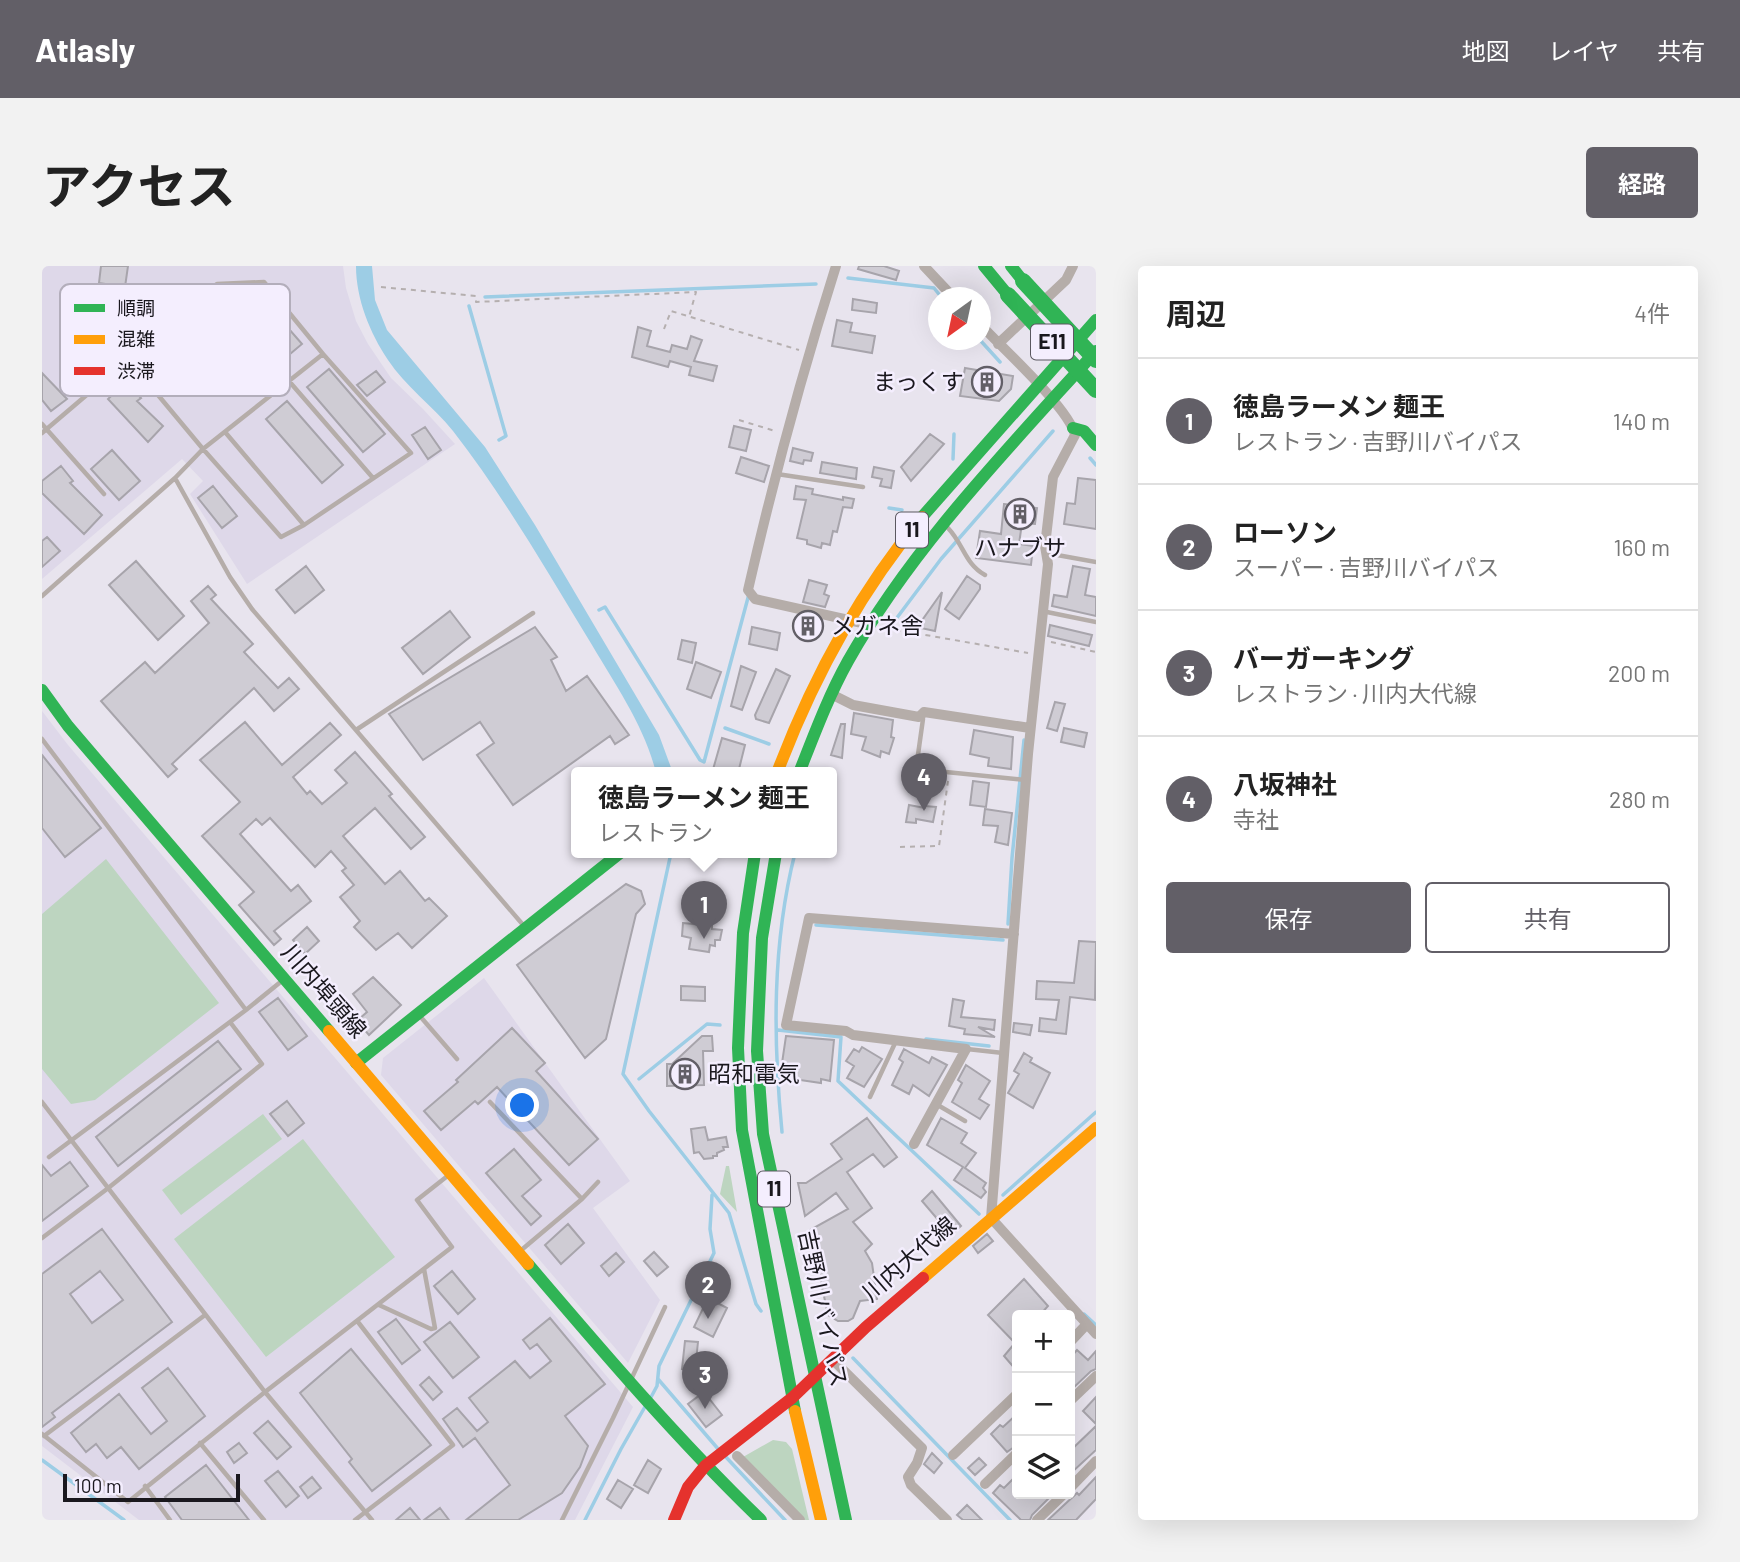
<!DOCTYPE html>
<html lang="ja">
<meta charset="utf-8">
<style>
:root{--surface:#fff;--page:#f2f2f2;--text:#222;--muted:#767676;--line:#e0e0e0;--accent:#625f67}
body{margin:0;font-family:Barlow,"Noto Sans JP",sans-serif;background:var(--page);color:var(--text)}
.controls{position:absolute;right:21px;bottom:21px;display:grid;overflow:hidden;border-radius:7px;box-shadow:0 7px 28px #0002}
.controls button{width:63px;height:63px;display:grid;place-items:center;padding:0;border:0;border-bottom:2px solid var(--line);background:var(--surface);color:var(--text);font:35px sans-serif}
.compass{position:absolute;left:886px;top:21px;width:63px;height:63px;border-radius:50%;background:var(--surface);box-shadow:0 7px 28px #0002;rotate:213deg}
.scale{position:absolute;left:21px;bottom:18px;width:177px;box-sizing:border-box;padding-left:7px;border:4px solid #1a181e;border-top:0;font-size:19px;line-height:24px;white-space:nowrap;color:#1a181e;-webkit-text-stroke:5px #f4eefe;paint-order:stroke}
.you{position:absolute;left:481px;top:840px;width:24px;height:24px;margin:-18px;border:5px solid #fff;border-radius:50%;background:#1a73e8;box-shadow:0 0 0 10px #1a73e833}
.badge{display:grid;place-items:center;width:46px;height:46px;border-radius:50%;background:var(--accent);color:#fff;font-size:23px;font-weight:700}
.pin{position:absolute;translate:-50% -58px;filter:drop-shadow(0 2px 4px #0008)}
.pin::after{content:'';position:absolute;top:37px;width:24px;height:21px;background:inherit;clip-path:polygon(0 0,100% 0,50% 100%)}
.popup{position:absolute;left:529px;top:501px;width:266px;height:91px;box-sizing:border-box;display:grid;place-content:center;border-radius:7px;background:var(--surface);filter:drop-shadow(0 2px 5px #0005);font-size:23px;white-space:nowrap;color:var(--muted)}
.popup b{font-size:26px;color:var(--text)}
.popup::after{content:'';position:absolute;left:50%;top:100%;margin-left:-14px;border:14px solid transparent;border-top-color:var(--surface)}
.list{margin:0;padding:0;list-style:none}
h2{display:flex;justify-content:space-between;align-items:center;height:91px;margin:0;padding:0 28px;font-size:30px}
h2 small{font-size:23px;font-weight:400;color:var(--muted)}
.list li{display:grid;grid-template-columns:46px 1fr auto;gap:21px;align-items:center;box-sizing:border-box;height:126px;padding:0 28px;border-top:2px solid var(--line)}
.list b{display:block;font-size:26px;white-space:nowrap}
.list p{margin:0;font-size:23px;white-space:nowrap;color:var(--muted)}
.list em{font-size:23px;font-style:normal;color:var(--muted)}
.actions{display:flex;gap:14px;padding:21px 28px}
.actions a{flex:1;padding:16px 0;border:2px solid var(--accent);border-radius:7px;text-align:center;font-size:24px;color:var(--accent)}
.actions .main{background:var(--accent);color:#fff}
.icon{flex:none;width:38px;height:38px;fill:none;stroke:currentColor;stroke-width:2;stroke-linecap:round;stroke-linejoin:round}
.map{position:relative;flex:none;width:1054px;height:1254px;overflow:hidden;border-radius:7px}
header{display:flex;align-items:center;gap:42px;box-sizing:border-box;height:98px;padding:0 35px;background:var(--accent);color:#fff}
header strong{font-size:33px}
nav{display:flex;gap:38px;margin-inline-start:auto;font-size:24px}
.intro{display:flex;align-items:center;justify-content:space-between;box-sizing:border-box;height:168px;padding:0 42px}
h1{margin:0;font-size:49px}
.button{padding:18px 32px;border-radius:7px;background:var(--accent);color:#fff;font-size:24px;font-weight:700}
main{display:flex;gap:42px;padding:0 42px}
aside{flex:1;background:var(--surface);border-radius:7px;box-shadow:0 7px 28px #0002}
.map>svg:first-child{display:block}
.built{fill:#ded8e9}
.green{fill:#bdd5c0}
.water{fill:#9dcde5}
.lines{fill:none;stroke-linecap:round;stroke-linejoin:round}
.stream{stroke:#9dcde5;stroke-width:3.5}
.building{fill:#cfccd4;stroke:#a7a4ab;stroke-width:2;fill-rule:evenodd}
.path{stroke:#b5afaf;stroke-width:2;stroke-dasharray:5 5;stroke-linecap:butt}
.lane{stroke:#b5ada9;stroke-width:4.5}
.street{stroke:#b5ada9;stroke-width:10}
.fast{stroke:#30b455;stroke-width:12}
.slow{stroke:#ff9f0a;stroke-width:12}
.jam{stroke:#e5322d;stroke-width:12}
.fast-bridge{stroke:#30b455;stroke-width:16}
.labels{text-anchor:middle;stroke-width:5;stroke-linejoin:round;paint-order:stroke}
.shield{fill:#f4eefe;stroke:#5b5861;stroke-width:2}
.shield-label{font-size:21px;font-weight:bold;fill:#1a181e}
.poi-label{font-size:23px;fill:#1a181e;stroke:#f4eefe;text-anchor:start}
.street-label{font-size:23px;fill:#1a181e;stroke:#f4eefe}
.key{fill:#f4eefe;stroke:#b3aebb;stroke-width:2}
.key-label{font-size:19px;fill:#1a181e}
</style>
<header>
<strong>Atlasly</strong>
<nav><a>地図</a><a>レイヤ</a><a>共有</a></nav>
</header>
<div class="intro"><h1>アクセス</h1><a class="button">経路</a></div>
<main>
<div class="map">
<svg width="1054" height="1254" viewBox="0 0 1054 1254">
<rect width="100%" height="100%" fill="#e8e4ee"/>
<path class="built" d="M0,0H301L304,22L314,55L326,78L349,112L381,143L413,178L205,318L148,228L161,215L140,193L0,313Z
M0,445L26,479L591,1141L533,1254H97L0,1180Z
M442,712L588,915L551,942L618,1034L586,1097L339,809L341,792Z"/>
<path class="green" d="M64,593L177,737L53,834L29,838L0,803V648Z
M221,848L240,873L139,949L120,924Z
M261,873L353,991L224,1091L132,973Z
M684,900H687L695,946L678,928Z
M731,1174L744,1176L750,1183L767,1254H763L701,1191Z"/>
<path class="water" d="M314,0H330L333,34L345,64L443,181L493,259L617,469L631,507H614C603,461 574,420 550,379C506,307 463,232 411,165C391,140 363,120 346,94C328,67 314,33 314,0Z"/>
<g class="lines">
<path class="stream" d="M806,12L892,22L900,32
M443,31L774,18
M427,40L464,170L457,174
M938,74L958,96
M1048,192L1054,199
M911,193L912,168
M847,242L860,244
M557,344L563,341L658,494L662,496L707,328
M851,357L899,293L1011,165
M683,462L727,478
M629,587L581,808L607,845L687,947L714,1038L719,1045
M966,658L970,592L982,474
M774,659L961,674
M736,764L799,771L796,815L937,948
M884,773L947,780
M597,813L665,758L678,759
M740,866C731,773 730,678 753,587
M961,929L1054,846
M1042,1048L1054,1059
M811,1092L968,1254
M616,1113L677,1184
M608,1133L615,1120L617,1100L672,987L668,963L670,929
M682,1189L743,1254
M0,1194L82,1254
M543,1254L579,1183L604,1139"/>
</g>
<path class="building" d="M59,0H86L83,21L57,17Z
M817,0H842L857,5L854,14L816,3Z
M220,32L260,78L242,93L202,47Z
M811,33L835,37L834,47L810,44Z
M82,35L79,52L92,40L110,58L90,76L66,50Z
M168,45L191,70L154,105L147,98L128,116L111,98Z
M795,54L810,57L808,66L833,70L830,87L790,80Z
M596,61L609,65L605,80L628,86L630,79L645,83L649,70L660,74L652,95L675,100L671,115L647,109L649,101L628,95L626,101L590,91Z
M38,64L67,94L49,111L21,80Z
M207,90L223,109L205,123L190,104Z
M923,102L971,110L969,123L957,135L918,130Z
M287,103L343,168L321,186L265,121Z
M334,105L343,116L325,130L315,119Z
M0,107L25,133L9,145L0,134Z
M84,116L99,132L95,135L121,160L106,176L66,133Z
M245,135L301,199L280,217L224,153Z
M692,160L709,164L704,185L687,181Z
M383,161L399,184L386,193L370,169Z
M888,168L902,178L869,215L859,201Z
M751,182L771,187L769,195L762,194L761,198L748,195Z
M70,184L98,215L77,234L49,203Z
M699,191L727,200L722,216L694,207Z
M780,196L815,202L814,213L778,207Z
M19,200L31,215L28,217L60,249L42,268L0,227V215Z
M832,201L852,205L849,222L838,220L840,213L830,211Z
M1036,212L1054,214V263L1022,258L1025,237L1033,238Z
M171,220L195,250L180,262L156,232Z
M754,220L771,223L770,228L801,234V231L812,233L810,242L801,241L795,266L791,265L788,279L780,277L779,282L765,278V274L755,272L764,234L752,233Z
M962,238L995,242L993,258L980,257L977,278L991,280L989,299L934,292L938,265L959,268Z
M5,271L18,285L0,301V275Z
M94,295L142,350L116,374L67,319Z
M264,300L282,324L253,347L234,324Z
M1031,300L1048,303L1043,329L1054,331V350L1010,340L1012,329L1025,331Z
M925,310L938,319V323L917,353L903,343Z
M767,314L785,319L782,328L787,330L783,341L761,336Z
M166,320L174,329L169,333L211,378L202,386L236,422L247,412L257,423L232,445L212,422L130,498L135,503L126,511L59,435L103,396L113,407L167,357L149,335Z
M900,326L893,365L879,362L881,353Z
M408,345L428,371L381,408L360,382Z
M757,350L777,355L775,366L765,364L764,367L754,365Z
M1008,359L1050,369L1047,380L1006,370Z
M493,361L515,391L509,394L524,425L545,410L587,469L573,478L568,470L471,539L435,489L452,477L438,456L381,494L347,448Z
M710,361L738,367L735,384L707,378Z
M640,374L654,377L650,397L636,393Z
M654,396L679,406L669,432L645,423Z
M699,400L714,406L700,444L689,440Z
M734,403L748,410L727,457L714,453L713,449Z
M1013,436L1023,438L1015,465L1005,462Z
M812,447L851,454L849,471L852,472L847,488L839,485L838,491L820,484L824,471L809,468Z
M203,456L240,499L288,457L299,469L251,511L265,528L268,525L280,538L305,517L293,504L313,486L350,528L347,530L383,571L369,583L333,542L301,570L343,618L358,605L383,635L387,632L405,650L370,682L356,667L334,684L312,661L318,655L298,631L312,619L300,605L304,602L289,585L273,601L228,552L220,559L214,553L198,568L249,625L256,619L269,635L232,665L239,673L232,679L197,639L212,626L160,570L198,536L158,494Z
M799,458H803L800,492L789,489Z
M1022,462L1045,467L1042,481L1019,476Z
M932,464L971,471L969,503L946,500L947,492L928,488Z
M680,472L703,479L696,507H670Z
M0,489L59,562L23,591L0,562Z
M931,515L947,517L944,541L928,539Z
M867,539L883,542V540L894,541L891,556L874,553V557L864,556Z
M943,543L970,547L966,579L953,576L956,560L941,559Z
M584,618L599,625L603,638L594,648L564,773L543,792L475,699Z
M641,657L670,660V663L680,664L678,674H673V680L668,679L667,686L647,683L649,672L640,670Z
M265,661L277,675L263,688L251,674Z
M1037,675L1054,676L1053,734L1028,731L1024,768L997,765L998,752L1014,754L1017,734L994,733L995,715L1032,717Z
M331,711L359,739L327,769L321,762L315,768L308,761L325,746L311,728Z
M639,720L663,721V735L639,734Z
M236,732L265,770L246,784L217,746Z
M911,733L922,735L919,751L953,754L952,764L936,761L953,771L922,768L923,763L907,760Z
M972,757L990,759L988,769L971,766Z
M470,762L503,797L494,805L556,873L527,899L455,821L436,838L433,835L399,864L382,845L416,816L414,814Z
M660,770H670L671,785H661L662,819L625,820V798H630Z
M744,770L792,774L788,815L779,813V817L751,813L752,806H748L749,798L740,797Z
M176,775L199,803L76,900L54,871Z
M820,781L840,793L822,821L805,812L812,800L804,795L812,783L817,786Z
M862,783L887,797L890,791L905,799L887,830L871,819L867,828L850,819L861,796L857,793Z
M982,787L990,792L988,796L1008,807L991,842L966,827L977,808L972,805Z
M924,799L948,815L937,833L947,839L938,853L910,836L920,817L916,814Z
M245,835L262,857L246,870L228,848Z
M825,852L855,891L842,901L831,888L805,906L830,942L811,956L830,978L823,985L830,997L835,1033L818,1035L811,1052L806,1055H796L786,1049L768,964L806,943L794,927L763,950L756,917H764L800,893L789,878Z
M899,852L925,867L919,877L934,887L923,902L944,917L941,922L944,926L939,932L912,914L921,901L885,879Z
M663,861L666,874L684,871L686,881H681L682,884L675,887V890H671V892L662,893L657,886L652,887L649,863Z
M472,883L499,914L480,930L499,950L489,959L444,907Z
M28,896L46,920L0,955V899L9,910Z
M890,925L919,960L909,969L880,935Z
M526,958L542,977L519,998L503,979Z
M60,963L130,1056L10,1147L13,1151L0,1161V1008ZM58,1005L81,1034L50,1057L28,1028Z
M945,968L951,975L936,987L931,980Z
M612,986L626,1001L615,1010L602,995Z
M574,987L582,996L567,1010L559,1000Z
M410,1005L433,1033L416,1048L392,1020Z
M982,1013L1006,1040L998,1049H975V1105L962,1090L973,1077L946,1049Z
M666,1032L685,1042L671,1071L652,1061Z
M508,1052L563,1118L523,1150L546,1180L538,1201L520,1227L476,1254H424L468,1219L433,1172L421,1181L401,1153L415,1142L435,1165L446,1156L427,1132L473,1095L488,1112L509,1095L495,1078L488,1083L481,1074Z
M354,1053L378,1084L360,1098L336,1066Z
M408,1056L437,1091L411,1112L382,1076Z
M643,1075L656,1076L653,1104L640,1103Z
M309,1083L389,1179L330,1225L307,1196L310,1193L258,1127Z
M1035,1084L1046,1094L1054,1085V1103L1049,1105L1028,1125V1092Z
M126,1102L163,1150L97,1203L79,1181L65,1192L54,1178L44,1186L29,1167L77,1128L109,1168L125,1155L100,1122Z
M387,1111L400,1126L391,1134L378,1119Z
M662,1126L680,1149L664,1161L646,1138Z
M1054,1131V1158L1041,1145Z
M975,1148V1179L965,1186L949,1168L958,1159L961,1161Z
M226,1155L249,1181L235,1193L212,1167Z
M1054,1160V1184L1028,1208V1185Z
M197,1177L205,1187L192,1197L185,1186Z
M890,1187L900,1197L892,1207L882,1198Z
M937,1192L944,1199L933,1209L926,1202Z
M606,1194L619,1203L606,1227L592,1219Z
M164,1199L207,1254H140L123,1231Z
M236,1205L257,1230L244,1241L223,1215Z
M975,1209V1228H1011L990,1249L988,1254H979L951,1227L958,1219L962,1222Z
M270,1211L279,1222L266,1232L258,1221Z
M1054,1211V1233L1034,1254H1006L1035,1227L1037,1229Z
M576,1214L591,1223L579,1242L565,1233Z
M925,1239L940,1254H921L915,1249Z
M368,1242L378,1254H354Z
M398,1242L407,1254H382Z"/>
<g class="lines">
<path class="path" d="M339,21L434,30V36L654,26L647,51
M622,63L629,45L757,84
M697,154L733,165
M844,362L986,387
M1009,376L1054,386
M858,581L897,580L906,515"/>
<path class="lane" d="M168,24L331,212
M0,158L62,228
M183,166L262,259L369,187L281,88
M0,167L175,18L222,16L281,88L161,183L86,93
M735,208L821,221
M133,212L161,183L239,271L262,259
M906,262C922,279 923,298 943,309
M1004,287L1054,296
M0,330L133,212L188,311L210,343L482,660
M1000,345L1054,356
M878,452L881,453L874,503L983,514
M314,464L491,347
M0,473L204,744
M377,749L415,793
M925,783L961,787
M828,831L854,775
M0,836L223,1126L330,1254
M448,836L540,933L477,986
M894,838L923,855
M7,891L204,744L241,714
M540,933L556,916
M0,972L65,923L220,798L188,756
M337,1039L389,1063L393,1062L382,1003
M0,1168L86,1236L223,1126L410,981L375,934L408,908
M2,1170L163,1049
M158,1177L222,1254
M103,1220L128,1254
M313,1254L411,1179L316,1056
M520,1254L571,1152L623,1041"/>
<path class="street" d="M794,0C760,107 731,215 706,324L713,333L829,359
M882,0L912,32
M939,59C960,82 1027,142 1033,169L1011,211L1003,280L1006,298L986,488L949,952L1054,1068
M956,78L1024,14L1031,0
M789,428L811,439L877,451L882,446L988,462
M872,878L924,783L811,769L804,765L744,759L767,652L972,668
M1028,1076L1044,1059
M790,1093L880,1182L875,1197L866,1211L869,1219L905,1254
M1028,1135L1054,1110
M911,1189L975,1128
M695,1190L758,1254
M943,1218L975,1187
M1028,1222L1054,1195
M995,1254L1022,1228"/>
<path class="fast" d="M942,0L966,29
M969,0L981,15
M1031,162L1042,165L1054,179
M880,251L1054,54
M0,424L26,460L287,765
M757,507C772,469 786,431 806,395C871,280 966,183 1054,85
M713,587L701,667L696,782L700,864L753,1145
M734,587L720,672L715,785L721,868L804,1254
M314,797L578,587
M486,998C561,1086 636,1174 719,1254"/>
<path class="slow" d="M735,507C770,414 816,328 880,251
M287,765L486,998
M881,1012L1054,862
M753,1145L779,1254"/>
<path class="jam" d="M632,1254L646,1221L663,1200L750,1132L824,1061L881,1012"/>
<path class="fast-bridge" d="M981,15L1054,94
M966,29L1054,124"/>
</g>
<defs>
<g id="building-ring" transform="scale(1.575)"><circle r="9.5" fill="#f4eefe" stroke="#625f67" stroke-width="1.5"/><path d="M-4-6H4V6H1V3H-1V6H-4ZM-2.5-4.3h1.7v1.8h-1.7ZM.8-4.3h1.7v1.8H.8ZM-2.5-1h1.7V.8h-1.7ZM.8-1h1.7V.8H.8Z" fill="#625f67"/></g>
</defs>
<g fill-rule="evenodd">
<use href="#building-ring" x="945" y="116"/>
<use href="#building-ring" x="978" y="248"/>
<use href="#building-ring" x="766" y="360"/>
<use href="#building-ring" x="643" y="808"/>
</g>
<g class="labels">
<g class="shield">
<rect x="989" y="58.5" width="42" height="35" rx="5"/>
<rect x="854" y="246.5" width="32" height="35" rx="5"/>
<rect x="716" y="905.5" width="32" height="35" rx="5"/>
</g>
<g class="shield-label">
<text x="1010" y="83">E11</text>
<text x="870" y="271">11</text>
<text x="732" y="930">11</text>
</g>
<g class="poi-label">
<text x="922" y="124" text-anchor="end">まっくす</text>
<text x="978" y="290" text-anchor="middle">ハナブサ</text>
<text x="789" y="368">メガネ舎</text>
<text x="666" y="816">昭和電気</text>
</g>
<g class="street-label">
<text transform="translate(282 725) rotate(49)" y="8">川内埠頭線</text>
<text transform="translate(867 993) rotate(-41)" y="8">川内大代線</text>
<text transform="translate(781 1042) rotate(78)" y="8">吉野川バイパス</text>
</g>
</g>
<rect x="18" y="18" width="230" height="112" rx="10" class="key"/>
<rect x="32" y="38" width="31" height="8" fill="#30b455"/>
<rect x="32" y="69" width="31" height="9" fill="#ff9f0a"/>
<rect x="32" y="101" width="31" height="8" fill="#e5322d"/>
<g class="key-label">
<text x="75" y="49">順調</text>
<text x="75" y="80">混雑</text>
<text x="75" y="112">渋滞</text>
</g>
</svg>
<div class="controls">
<button>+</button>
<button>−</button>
<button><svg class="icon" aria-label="layers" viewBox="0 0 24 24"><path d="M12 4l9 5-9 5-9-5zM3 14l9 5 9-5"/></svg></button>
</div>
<svg class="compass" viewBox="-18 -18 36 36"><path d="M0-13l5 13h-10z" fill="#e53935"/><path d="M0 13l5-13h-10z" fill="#767676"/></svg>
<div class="scale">100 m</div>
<div class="you"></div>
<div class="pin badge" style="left:662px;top:673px">1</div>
<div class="popup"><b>徳島ラーメン 麺王</b>レストラン</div>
<div class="pin badge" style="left:666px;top:1053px">2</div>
<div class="pin badge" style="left:663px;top:1143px">3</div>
<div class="pin badge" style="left:882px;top:545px">4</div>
</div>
<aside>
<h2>周辺<small>4件</small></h2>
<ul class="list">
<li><span class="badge">1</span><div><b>徳島ラーメン 麺王</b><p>レストラン · 吉野川バイパス</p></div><em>140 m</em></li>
<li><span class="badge">2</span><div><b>ローソン</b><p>スーパー · 吉野川バイパス</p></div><em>160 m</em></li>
<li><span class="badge">3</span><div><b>バーガーキング</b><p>レストラン · 川内大代線</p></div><em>200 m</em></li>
<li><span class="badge">4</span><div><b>八坂神社</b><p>寺社</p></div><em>280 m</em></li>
</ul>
<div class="actions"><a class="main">保存</a><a>共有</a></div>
</aside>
</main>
